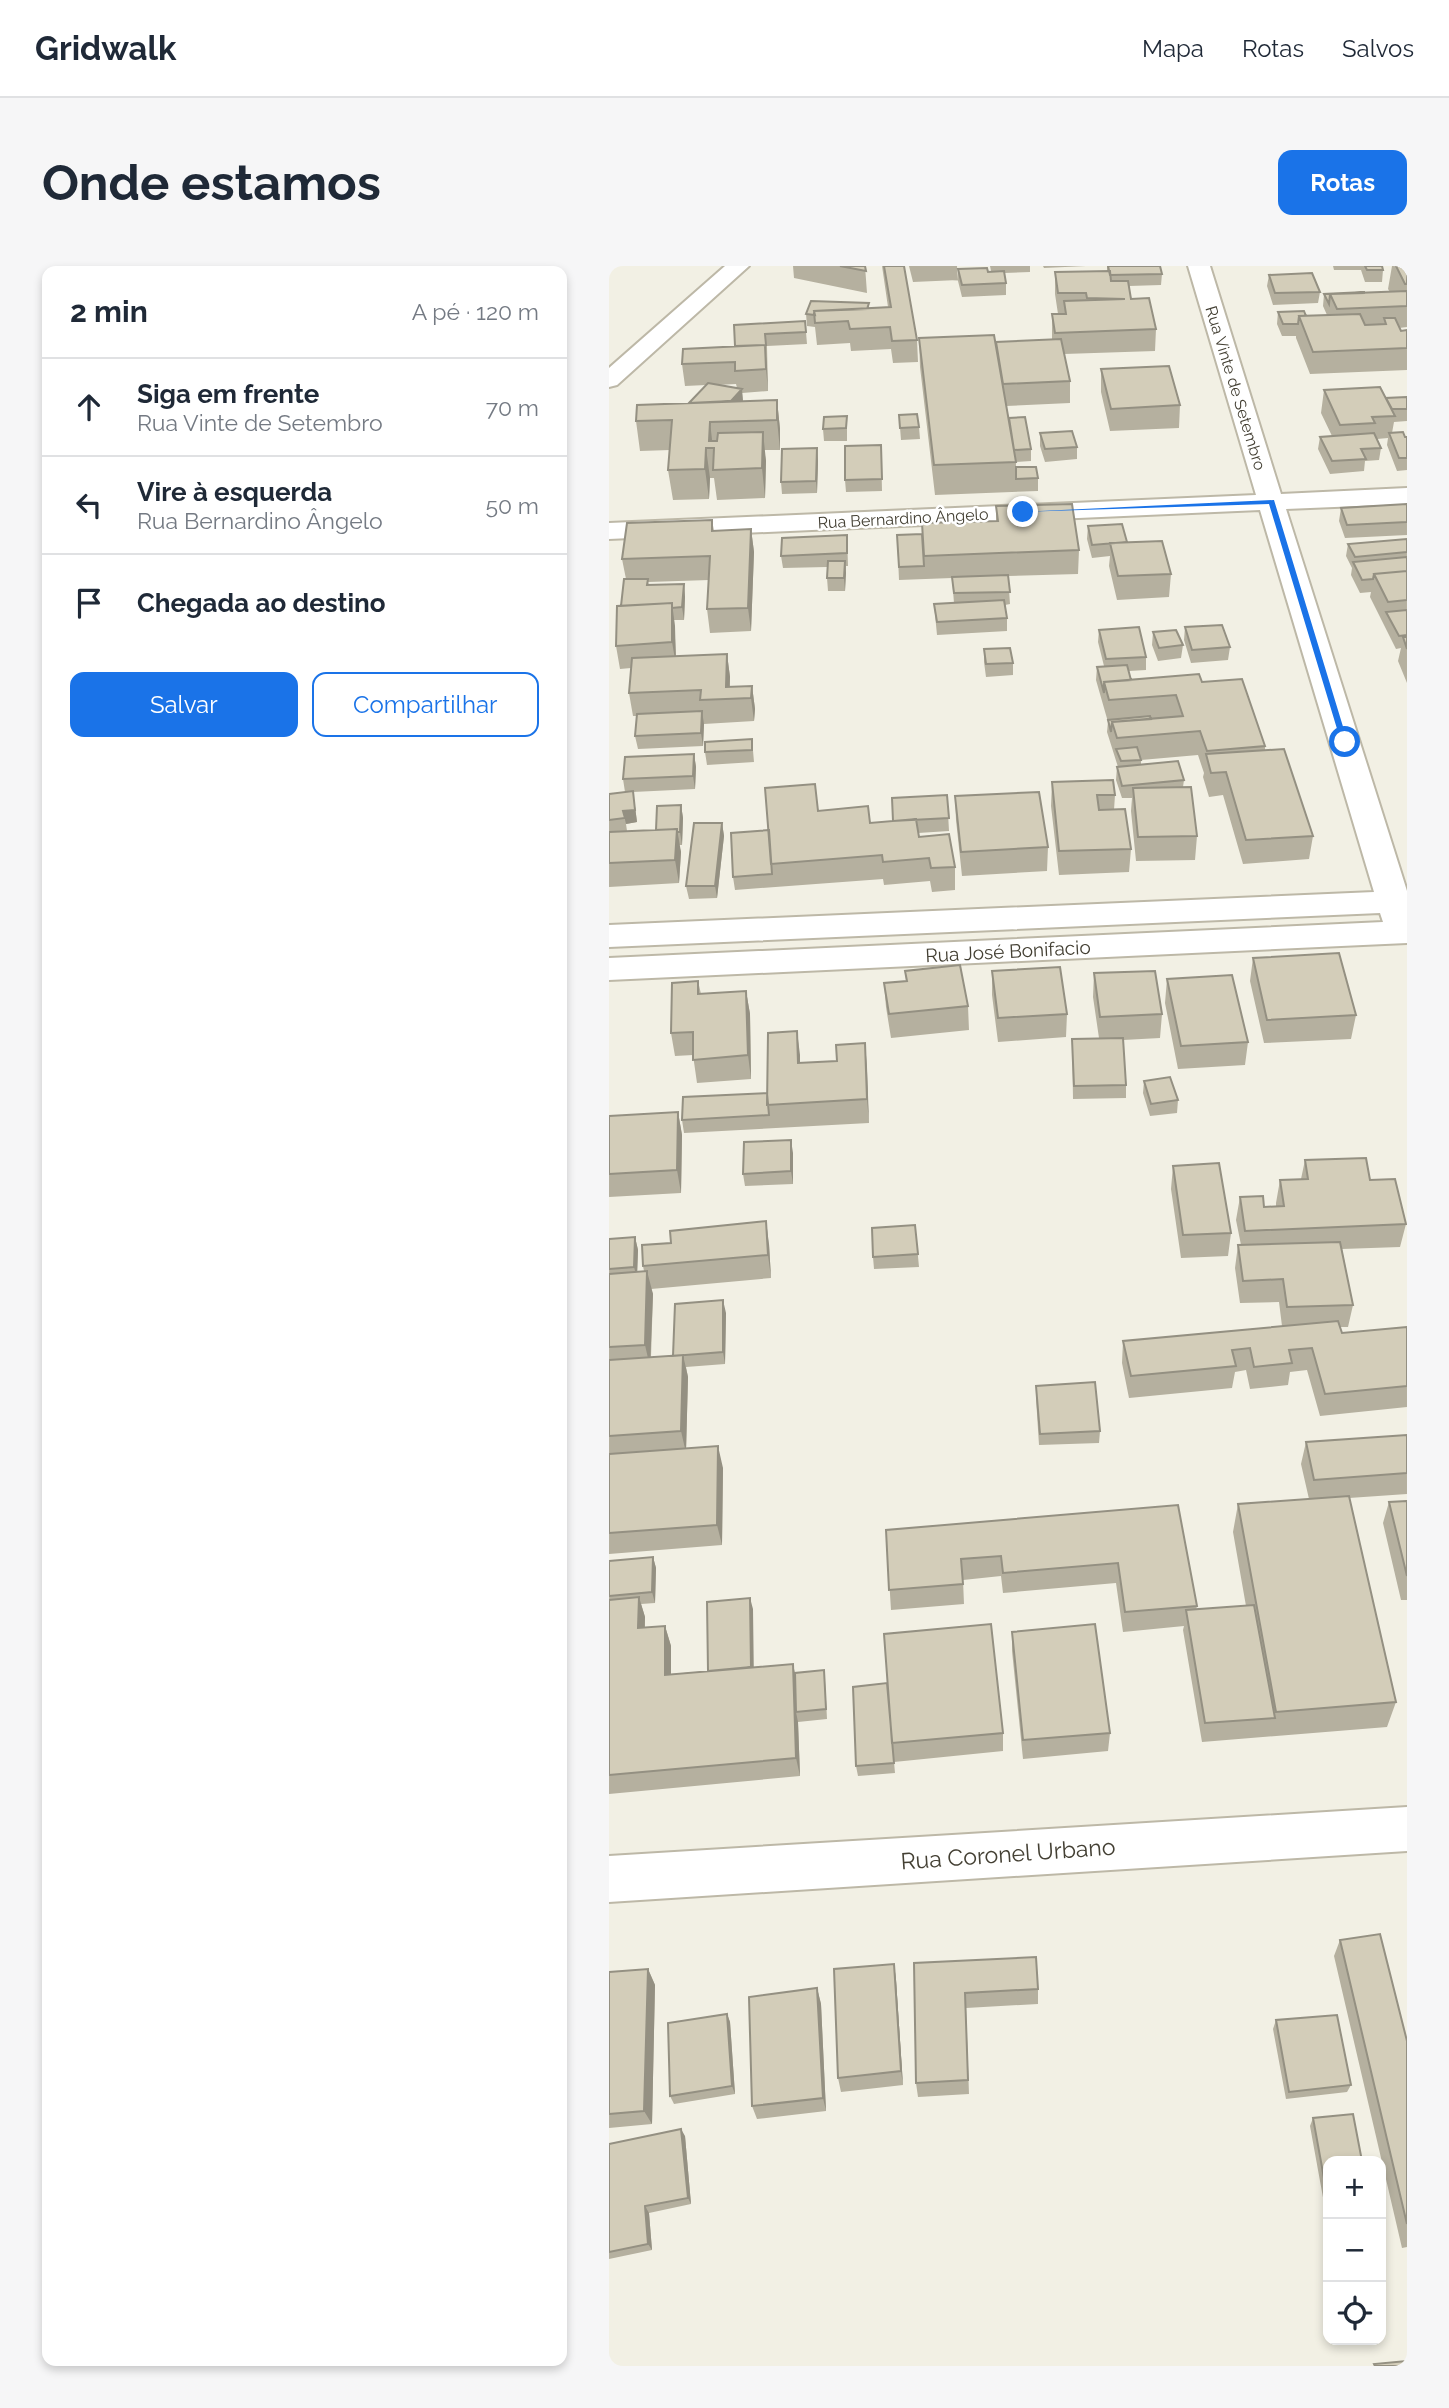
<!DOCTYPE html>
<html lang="pt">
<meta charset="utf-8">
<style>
:root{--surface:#fff;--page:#f6f6f7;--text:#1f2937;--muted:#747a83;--line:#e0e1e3;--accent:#1a73e8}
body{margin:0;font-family:Raleway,sans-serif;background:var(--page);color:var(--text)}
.controls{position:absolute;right:21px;bottom:21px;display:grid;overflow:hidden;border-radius:14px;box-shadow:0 4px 10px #0003}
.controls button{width:63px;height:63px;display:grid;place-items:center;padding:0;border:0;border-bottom:2px solid var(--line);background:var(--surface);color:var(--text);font:35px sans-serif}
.stop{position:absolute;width:21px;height:21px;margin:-16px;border:5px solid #1a73e8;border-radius:50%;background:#fff}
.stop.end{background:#1a73e8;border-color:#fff;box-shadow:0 2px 7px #0008}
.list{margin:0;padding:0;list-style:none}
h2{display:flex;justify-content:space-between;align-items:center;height:91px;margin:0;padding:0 28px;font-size:30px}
h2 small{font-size:23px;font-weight:400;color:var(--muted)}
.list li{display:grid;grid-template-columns:46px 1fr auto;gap:21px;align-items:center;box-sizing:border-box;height:98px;padding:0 28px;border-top:2px solid var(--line)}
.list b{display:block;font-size:26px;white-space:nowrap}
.list p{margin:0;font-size:23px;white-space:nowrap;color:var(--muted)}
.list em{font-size:23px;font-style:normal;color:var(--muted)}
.actions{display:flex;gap:14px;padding:21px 28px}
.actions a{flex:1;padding:16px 0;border:2px solid var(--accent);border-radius:14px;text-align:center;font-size:24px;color:var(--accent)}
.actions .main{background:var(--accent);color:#fff}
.icon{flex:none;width:38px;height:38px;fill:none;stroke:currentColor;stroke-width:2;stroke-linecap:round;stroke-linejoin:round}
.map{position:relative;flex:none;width:798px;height:2100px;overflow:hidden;border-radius:14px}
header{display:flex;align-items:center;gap:42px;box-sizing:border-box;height:98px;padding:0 35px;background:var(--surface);border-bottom:2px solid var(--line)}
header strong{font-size:33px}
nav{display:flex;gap:38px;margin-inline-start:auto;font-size:24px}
.intro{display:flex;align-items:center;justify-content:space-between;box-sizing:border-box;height:168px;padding:0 42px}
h1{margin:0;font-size:49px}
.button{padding:18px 32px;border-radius:14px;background:var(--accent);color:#fff;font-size:24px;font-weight:700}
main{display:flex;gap:42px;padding:0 42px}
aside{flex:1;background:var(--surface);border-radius:14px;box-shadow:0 4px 10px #0003}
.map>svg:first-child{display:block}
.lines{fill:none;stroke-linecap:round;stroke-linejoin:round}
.minor-casing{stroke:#bdb8a7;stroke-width:4}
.minor{fill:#fff;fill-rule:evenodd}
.wall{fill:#b5b09f;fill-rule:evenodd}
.shaded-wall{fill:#949082}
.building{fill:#d3cdb9;stroke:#949082;stroke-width:2}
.route{fill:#1a73e8}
.labels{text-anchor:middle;stroke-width:5;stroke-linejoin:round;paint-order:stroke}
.far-street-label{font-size:16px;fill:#444034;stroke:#fff}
.street-label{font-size:19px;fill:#444034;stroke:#fff}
.near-street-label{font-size:23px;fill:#444034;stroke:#fff}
</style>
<header>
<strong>Gridwalk</strong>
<nav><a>Mapa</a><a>Rotas</a><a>Salvos</a></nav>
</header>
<div class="intro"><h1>Onde estamos</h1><a class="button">Rotas</a></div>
<main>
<aside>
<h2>2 min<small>A pé · 120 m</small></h2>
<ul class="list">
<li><svg class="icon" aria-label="ahead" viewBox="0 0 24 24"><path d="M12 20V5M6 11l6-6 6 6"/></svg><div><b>Siga em frente</b><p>Rua Vinte de Setembro</p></div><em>70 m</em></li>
<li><svg class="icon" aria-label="left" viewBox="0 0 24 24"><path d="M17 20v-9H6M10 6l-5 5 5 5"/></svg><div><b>Vire à esquerda</b><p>Rua Bernardino Ângelo</p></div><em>50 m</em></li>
<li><svg class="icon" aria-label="arrive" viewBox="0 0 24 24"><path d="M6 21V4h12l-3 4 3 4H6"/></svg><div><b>Chegada ao destino</b></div></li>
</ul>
<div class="actions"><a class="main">Salvar</a><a>Compartilhar</a></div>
</aside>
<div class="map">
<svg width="798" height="2100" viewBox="0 0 798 2100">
<rect width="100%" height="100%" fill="#f2f0e4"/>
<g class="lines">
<g class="minor-casing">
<path id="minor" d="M116,0H140L8,119L0,121V102Z
M579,0H601L672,228L798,222V238L677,243L798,625V677L0,714V692L774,656L771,647L0,681V659L765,626L651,244L0,273V257L647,229Z
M798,1541V1585L0,1636V1590Z"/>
</g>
<use href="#minor" class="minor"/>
</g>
<path class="wall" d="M184,0H256L258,27L185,12Z
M273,0H295L308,74L309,96L284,97L282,83L242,85L241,77L208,79L206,61L198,60L197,48L260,37V42L279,41Z
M300,0H348L349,14L304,16Z
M381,0H421V6L395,7L397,17V29L353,31L349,15V3L382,5Z
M434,0H477L435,2Z
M498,0H551L553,8L552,19L520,20L522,33L547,63L546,85L455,88L461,115V137L397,140L400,152L422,183V195L407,196V201L429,212V225L326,229L311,101L310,72L387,76L443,74V48H449L446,28V6L498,5Z
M724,0H773L774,4L773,16H756L752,4H725Z
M783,0H798V61L790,62L792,65L798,64V104L701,108L687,72V70H673L668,58L669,46L697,50L718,49L714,40L715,28L781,26L779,23Z
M660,9L711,26L709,37L664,39L658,20Z
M125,59L197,66L198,78L158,80L159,125L133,127L134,135L168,134L171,163V184H155L157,195L156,232L108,234L105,212H101L100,233L64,234L59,204L61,184L31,185L27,155L80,137L97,119L76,120L73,98L126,80ZM127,118L128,122L108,119Z
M492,103L571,139L570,162L501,165L492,126Z
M715,124L777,132L798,131V155L785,156L783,167L798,171V204L788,205L778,179L779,172L768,173L772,182L770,194L756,195L755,205L721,208L709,183L711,171L723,170L712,147Z
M290,149L310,161L311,173L292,174Z
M238,150V175H215L214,163Z
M431,167L468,181V193L436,196L431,180Z
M272,179L273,225L237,226L236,214Z
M208,182L209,195L208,227L173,228L172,216Z
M798,238V269L736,272L730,255L732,242Z
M387,240L470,284L469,308L399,310L401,338L396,339L398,352V365L328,369L325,338L345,337L343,312L290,314L288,269L313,268L387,255Z
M103,254L105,265L142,263L145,286L142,365L101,367L98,343L100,314L39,316L40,319L75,318L76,331L75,354H65L67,390L118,388L121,411V421L143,420L146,443L145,455L95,458L94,480L29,483L26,470L28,450H24L20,427L22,402L11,403L7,380L17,313L13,293Z
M479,260L518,276L562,308L560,331L508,334L500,300L501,290L483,292L478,273Z
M238,269L239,300H237L236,325H219L218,312V301L174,302L172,290Z
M798,273V417L789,395L792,382L787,383L761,331L762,326L751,327L742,309L743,302L737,290L739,278Z
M576,361L621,381L619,394L582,397L575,374Z
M490,364L537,391V404L520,405L522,414L593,416L656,480V484L704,570L700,593L634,598L614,529L600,531L594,511L595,507L589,489L532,494V499L575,514L574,521L588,570L586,594L527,595L522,545L523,532H513L507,514L508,501H509L498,466L499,456L487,414L488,401L495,400L489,376Z
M544,366L574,379L572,392L549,395L543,379Z
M375,383L404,397V409L377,411L375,396Z
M143,473L145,496L98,499L96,486Z
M85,488L87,501L86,523L24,526L28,556L17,558L18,565L47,564L72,539L74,552L73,579H70L72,586L70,617L0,621V528L16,526L14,513Z
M443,516L506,529L505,544L522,583L520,606L450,609L442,540Z
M338,529L340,565L309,567L310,571L346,601V624L323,626L321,615L275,619L274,613L126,624L124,611L160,564L209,545L261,557L284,555Z
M346,530L439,581L438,605L353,610L347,554Z
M113,557L115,570L108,632L80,633L77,620Z
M644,692L747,749L742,773L655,777L641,715Z
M296,705L359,740L360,764L282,772L277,741L275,717L297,715Z
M383,705L458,748L457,771L389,776L383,729Z
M485,707L553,748L551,772L514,774L517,819V832L464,833L463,773L490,772L484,731Z
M558,713L639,776L636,799L569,803L556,737Z
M89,715L92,728L137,725L141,748L142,813L88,817L84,789L66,790L62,767Z
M188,765L191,797L228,795L256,777L260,857L75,867L73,854L158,827Z
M535,815L569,834L568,847L541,850L534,827Z
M69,846L73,869L72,927L0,931V850Z
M184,887V918L136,920L134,908Z
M696,894L761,914L797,958L791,981L733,983L744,1039L739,1061H731L733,1067L798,1061V1141L711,1150L698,1104L681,1106L679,1119L641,1123L637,1104L626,1106L623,1122L520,1132L513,1097L514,1075L673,1060L670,1036L631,1037L626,1002L629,979H632L627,954L631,931L655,941H667V937L671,914L692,913Z
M564,900L622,967L619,990L572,992L562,923Z
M306,959L310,1001L265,1003L264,991Z
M0,969V973L26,971L29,984L28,1006L35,1005L34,1000L160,978L162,1012L42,1023L44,1028L42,1091L64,1090L117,1047L116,1098L77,1101L79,1111L77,1183L114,1202L113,1279L0,1288Z
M427,1120L491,1165L490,1177L430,1179L427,1132Z
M798,1169V1228L740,1232L787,1436L778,1461L593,1476L574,1364L575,1360L514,1366L507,1317L394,1327L392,1310L354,1314L355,1338L282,1344L277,1264L569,1239L588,1340L587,1344L637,1340L624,1266L629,1238L700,1233L692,1198L697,1176Z
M798,1235V1334H792L774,1257L780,1236Z
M44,1291L47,1302L46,1337L32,1338L36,1351V1362L56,1360L62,1380V1408L99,1405L144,1343V1401L186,1407L216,1415L218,1453L189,1456L191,1510L0,1528V1295Z
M403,1366L501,1467L499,1485L414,1493L403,1385Z
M278,1417L394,1467V1485L285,1496L286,1507L249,1510L247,1500Z
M731,1674L798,1775V1981L793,1982L725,1690Z
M305,1697L429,1723V1738L357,1742L360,1828L309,1831L307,1817Z
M285,1698L287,1714L294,1819L232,1826L229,1812Z
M39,1703L46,1719L43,1858L0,1862V1706Z
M208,1722L212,1738L217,1845L148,1853L143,1840Z
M118,1748L121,1756L126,1828L65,1838L61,1830Z
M667,1754L742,1819L738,1826L677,1833L664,1763Z
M704,1852L719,1895V1959L701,1860Z
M76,1870L82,1938L40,1947L43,1984L0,1993V1878Z"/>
<path class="shaded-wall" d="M156,79L158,101L159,125L157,103Z
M133,123L134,136L108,150Z
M168,134L171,163V184L168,154Z
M101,156L104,182L100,175Z
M154,166L157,195L156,232L153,202Z
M97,182L101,212L100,233L96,203Z
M208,182L209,195L208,227L207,215Z
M142,263L145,286L142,365L139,342Z
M236,295L237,307L236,325L235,312Z
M75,318L76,331L75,354L73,341Z
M63,337L66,360L67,399L63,376Z
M118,388L121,411L120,433L117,421Z
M143,420L146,443L145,455L142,432Z
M93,445L95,458L94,480L92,467Z
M85,488L87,501L86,523L84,510Z
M24,525L28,556L17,558L14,545Z
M72,539L74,552L73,579L71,566Z
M113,557L115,570L108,632L106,620Z
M68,563L72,586L70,617L66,594Z
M137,725L141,748L142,813L139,789Z
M188,765L191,789V820L189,797Z
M256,777L258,801L260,857L258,833Z
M69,846L73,869L72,927L68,904Z
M182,874L184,887V918L182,905Z
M157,955L160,978L162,1012L159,989Z
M26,971L29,984L28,1013L25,1001Z
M38,1005L44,1028L41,1101L36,1079Z
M114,1034L117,1047L116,1098L114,1086Z
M74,1089L79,1111L77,1187L72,1165Z
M109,1180L114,1202L113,1279L108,1259Z
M44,1291L47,1302L46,1337L43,1326Z
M30,1331L36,1351L35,1382L29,1362Z
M141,1332L144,1343L145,1420L142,1410Z
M56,1360L62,1380V1428L56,1409Z
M184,1398L188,1417L187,1446L189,1456L191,1510L187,1492Z
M285,1698L287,1714L294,1819L292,1805Z
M39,1703L46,1719L43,1858L35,1845Z
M208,1722L212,1738L217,1845L214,1832Z
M118,1748L121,1756L126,1828L123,1820Z
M72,1863L76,1870L82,1938L79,1932Z
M36,1940L40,1947L43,1984L39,1978Z"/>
<path class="building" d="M231,0H256L257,5Z
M275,0H295L308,74L283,75L281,61L241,63L239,55L206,57L205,45L282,41Z
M499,0H551L553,8L501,9Z
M756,0H773L774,4H758Z
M787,0H798V18H796Z
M378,2L379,6L395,5L397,17L353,19L349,3Z
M501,5L502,15H519L522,33L540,32L547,63L446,67L443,48H457L455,35L516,33L478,32L477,27H449L446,6Z
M703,7L711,26L666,27L660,9Z
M798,25V40L728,43L721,28Z
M755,26V27L721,28L720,38L715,28Z
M202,35L260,37L258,43L205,45L206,49L197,48Z
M695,45L697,50H690L689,58H674L669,46Z
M751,48L756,59L777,58L775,52H786L792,65L798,64V82L704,86L690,50Z
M196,55L197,66L156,68L157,79L126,80L125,59Z
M385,69L407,196L325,199L310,72Z
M452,73L461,115L394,118L387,76Z
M156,79L157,103L126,105V96L73,98L74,83Z
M560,100L571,139L502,143L492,103Z
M99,117L133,123L122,135L80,137Z
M771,121L786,150L763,151L766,157L731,159L715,124Z
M798,131V143H783L777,132Z
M168,134V154L101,156L100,175H108L109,167L154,166L153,202L104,204L105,182H97L96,203L59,204L63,154L27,155L28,139Z
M308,148L310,161L291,162L290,149Z
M238,150L237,162L214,163L215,151Z
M416,151L422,183L405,184L400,152Z
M463,165L468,181L436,183L431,167Z
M794,166L796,171H798V192H790L780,167Z
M765,167L772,182L752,183L757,193L723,195L711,171Z
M272,179L273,213L236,214V180Z
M208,182L207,215L172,216L173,183Z
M407,201H427L429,212L407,213Z
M463,238L470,284L315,290L313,257L389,255L387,240Z
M798,238V256L738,259L732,242Z
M103,254V265L142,263L139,342L98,343L101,290L13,293L18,257Z
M513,258L518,276L483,279L479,260Z
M313,268L315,300L290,301L288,269Z
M238,269V287L172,290L173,272Z
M798,273V286L746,291L739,278Z
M553,275L562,308L509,310L501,277Z
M798,291V305L765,308L764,313L753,314L744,296Z
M219,295H236L235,312H218Z
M798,305V334L779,336L765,308Z
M399,309L401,326L345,327L343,311Z
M15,313H39L38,319L75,318L73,341L63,342V337L12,340Z
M395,334L398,352L328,356L325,338Z
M63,337V376L7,380L8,340Z
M798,344V369L790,370L777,346Z
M613,359L621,381L583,384L576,361Z
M530,361L537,391L497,393L490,364Z
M567,364L574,379L550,382L544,366Z
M794,371H798V383Z
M401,382L404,397L377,398L375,383Z
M118,388L117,421L143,420L142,432L91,434L92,424L20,427L23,392Z
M518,399L522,414L495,416V427L488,401Z
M590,408L593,416L633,413L656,480L598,485L591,465L508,472L503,456L574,450L567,429L500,434L495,416Z
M93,445L92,467L26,470L28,448Z
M541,450L542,453L503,456L502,466L499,454Z
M143,473V484L96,486V476Z
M528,481L532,494L512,495L507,483Z
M675,483L704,570L637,574L617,506L602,507L597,488Z
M85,488L84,510L14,513L16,491Z
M569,495L575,514L513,520L508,501Z
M504,514L506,529H488L490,544L516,543L522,583L450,585L443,516Z
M206,518L209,545L259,540L261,557L307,553L310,571L340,568L346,601L322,602L320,592L274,596L273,589L162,598L156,522Z
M582,521L588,570L529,571L524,522Z
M24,525L26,544L14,545L16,552L0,554V528Z
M430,526L439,581L352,586L346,530Z
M338,529L340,552L284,555L283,532Z
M72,539L71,566H68V563L47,564L48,540Z
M85,557H113L106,620H77Z
M68,563L66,594L0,597V566Z
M160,564L163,608L124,611L122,567Z
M730,687L747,749L658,754L644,692Z
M351,699L359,740L280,748L275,717L298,715L296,705Z
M451,701L458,748L389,752L383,705Z
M546,705L553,748L491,751L485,707Z
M623,709L639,776L572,780L558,713Z
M89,715V728L137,725L139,789L84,794V766L62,767L63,717Z
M188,765L189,797L228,795L227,779L256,777L258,833L158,839L159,767Z
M514,772L517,819L465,820L463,773Z
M561,811L569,834L542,838L535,815Z
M158,827L160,849L73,854L74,831Z
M69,846L68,904L0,908V850Z
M182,874V905L134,908L135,876Z
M757,892L761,914L786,913L797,958L636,965L631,931L654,930L655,941L675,940L671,914L699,913L696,894Z
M610,897L622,967L574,969L564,900Z
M157,955L159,989L34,1000L33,979L62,977L61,965Z
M306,959L309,988L264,991L263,962Z
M26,971L25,1001L0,1003V973Z
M731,976L744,1039L678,1041L674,1013L634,1015L629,979Z
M38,1005L36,1079L0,1081V1008Z
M114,1034V1086L64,1090L66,1038Z
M729,1055L733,1067L798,1061V1120L716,1128L703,1082L680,1084L683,1097L645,1101L641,1082L623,1084L627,1100L522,1110L514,1075Z
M74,1089L72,1165L0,1170V1094Z
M486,1116L491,1165L431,1168L427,1120Z
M798,1169V1207L705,1214L697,1176Z
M109,1180L108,1259L0,1267V1188Z
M740,1230L787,1436L667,1446L629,1238Z
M798,1235V1310L780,1236Z
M569,1239L588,1340L516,1346L509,1297L394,1307L392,1290L352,1293L354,1318L280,1324L277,1264Z
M44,1291L43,1326L0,1330V1295Z
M30,1331L29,1362L56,1360V1409L184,1398L187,1492L0,1509V1334Z
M141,1332L142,1401L99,1405L98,1336Z
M645,1339L666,1452L596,1457L577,1344Z
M382,1358L394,1467L283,1477L275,1368Z
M486,1358L501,1467L414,1474L403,1366Z
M215,1404L217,1443L187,1446L186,1407Z
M278,1417L285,1497L247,1500L244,1421Z
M771,1668L798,1775V1958L731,1674Z
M427,1691L429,1723L356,1727L359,1814L307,1817L305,1697Z
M285,1698L292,1805L229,1812L225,1703Z
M39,1703L35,1845L0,1848V1706Z
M208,1722L214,1832L143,1840L140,1731Z
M118,1748L123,1820L61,1830L59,1757Z
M728,1749L742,1819L680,1826L667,1754Z
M744,1848L753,1895H719V1934L704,1852Z
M72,1863L79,1932L36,1940L39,1978L0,1986V1878Z
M798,2095V2100H766L765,2098Z"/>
<path class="route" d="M665,234L739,477L732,476L660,238L410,246Z"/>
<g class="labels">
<g class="far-street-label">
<text transform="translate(627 122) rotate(73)" y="6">Rua Vinte de Setembro</text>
<text transform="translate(294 252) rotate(-3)" y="6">Rua Bernardino Ângelo</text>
</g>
<g class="street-label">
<text transform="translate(399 685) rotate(-3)" y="7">Rua José Bonifacio</text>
</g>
<g class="near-street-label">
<text transform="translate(399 1588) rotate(-4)" y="8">Rua Coronel Urbano</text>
</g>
</g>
</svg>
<div class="controls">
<button>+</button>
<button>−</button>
<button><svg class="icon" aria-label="locate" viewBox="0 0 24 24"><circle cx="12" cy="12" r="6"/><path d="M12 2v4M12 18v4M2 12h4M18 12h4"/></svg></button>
</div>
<div class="stop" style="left:736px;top:476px"></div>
<div class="stop end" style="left:414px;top:246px"></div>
</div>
</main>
